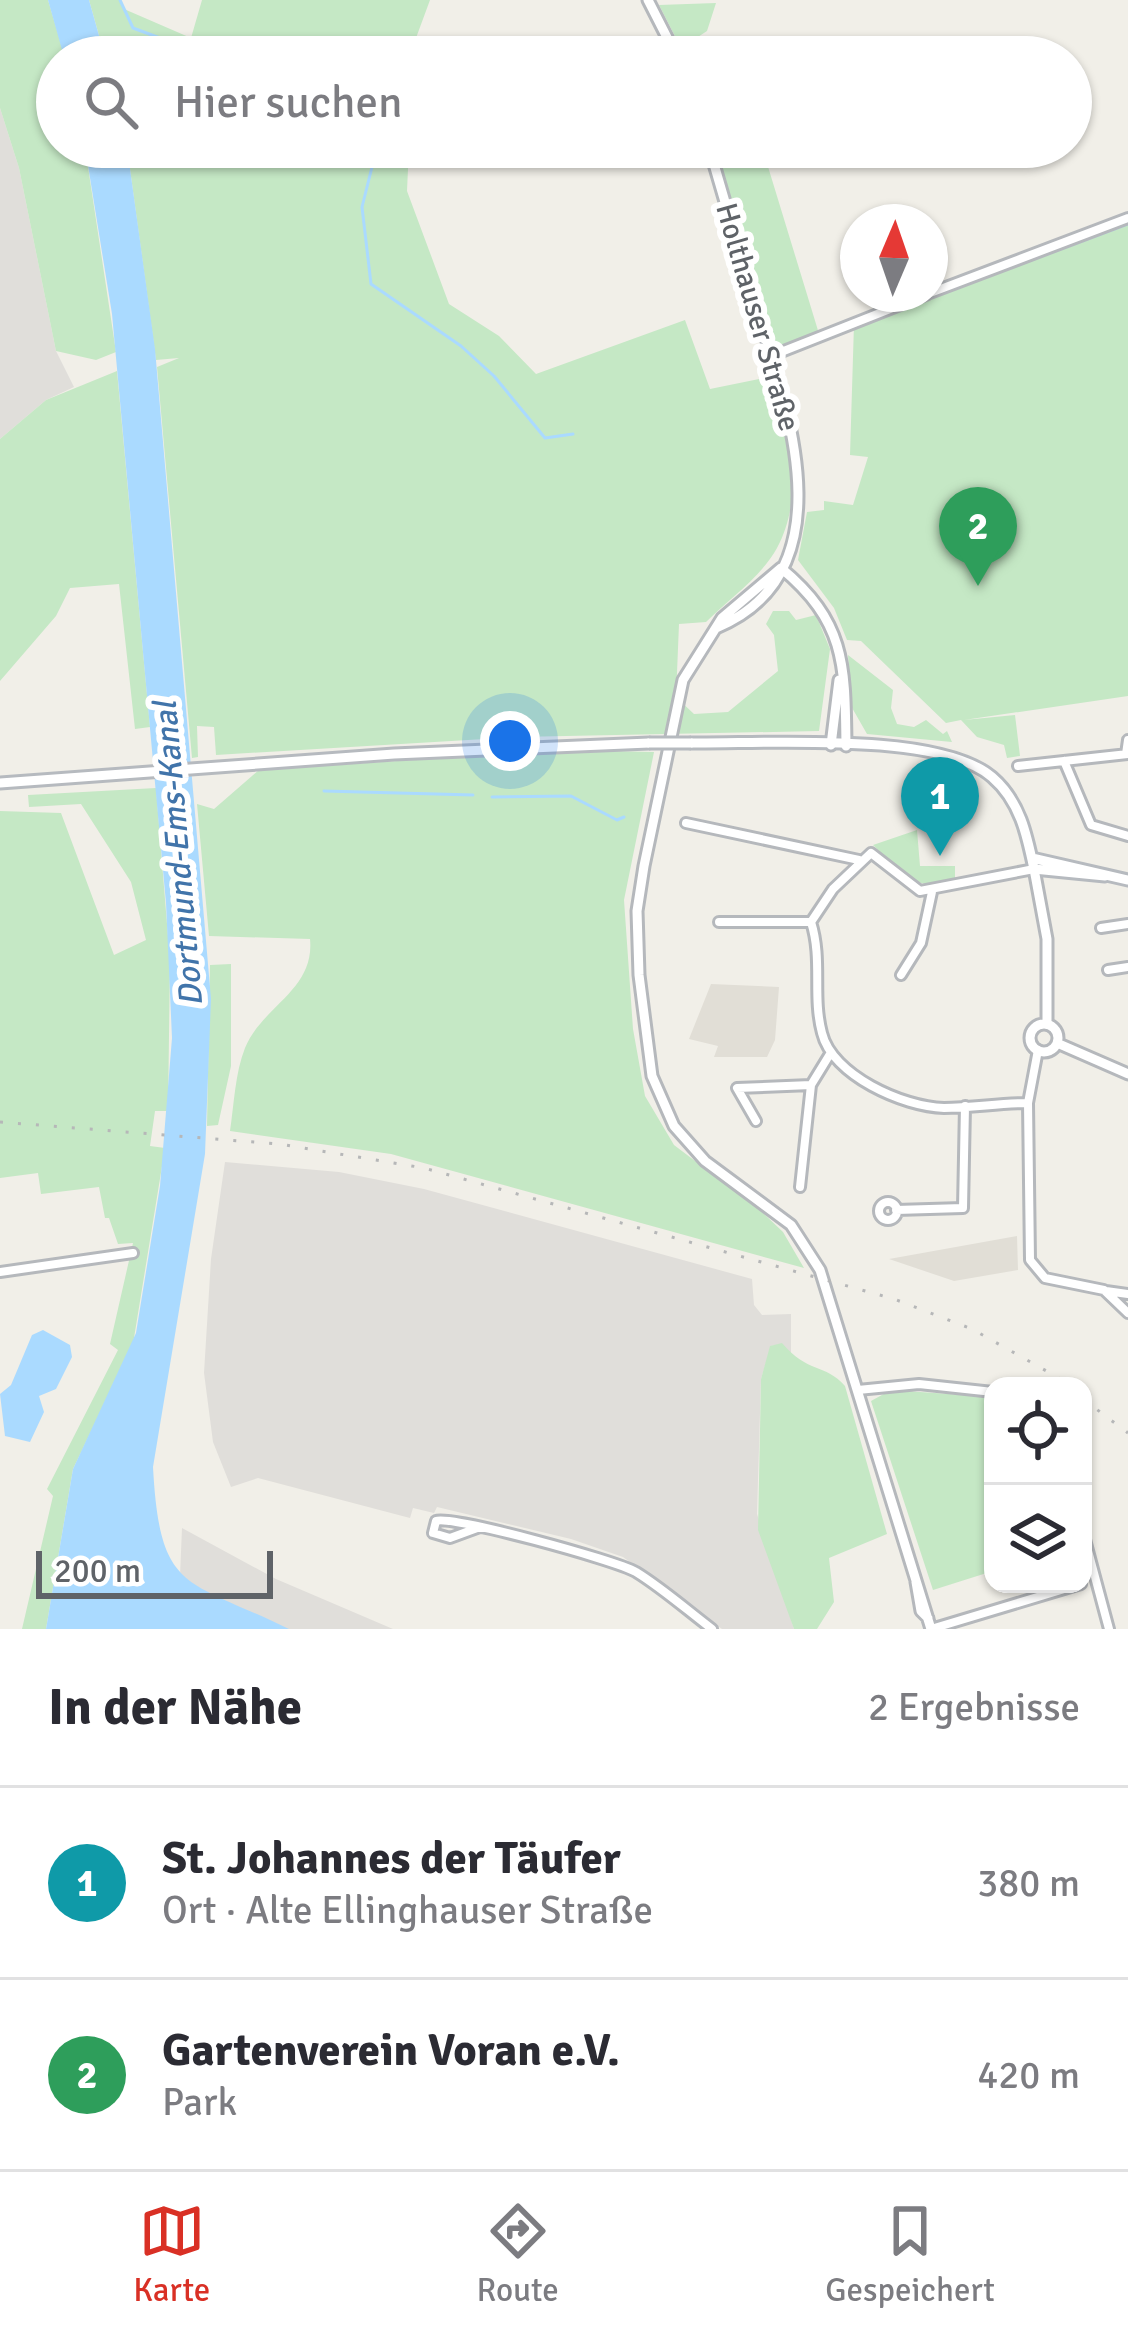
<!DOCTYPE html>
<html lang="de">
<meta charset="utf-8">
<style>
:root{--surface:#fff;--page:#f2f2f3;--text:#2b2b33;--muted:#7c7c81;--line:#e1e1e2;--accent:#d93025}
body{margin:0;font-family:Signika,sans-serif;background:var(--page);color:var(--text)}
.controls{position:absolute;right:36px;bottom:36px;display:grid;overflow:hidden;border-radius:24px;box-shadow:0 3px 9px #0004}
.controls button{width:108px;height:108px;display:grid;place-items:center;padding:0;border:0;border-bottom:3px solid var(--line);background:var(--surface);color:var(--text);font:60px sans-serif}
.compass{position:absolute;left:840px;top:204px;width:108px;height:108px;border-radius:50%;background:var(--surface);box-shadow:0 3px 9px #0004;rotate:2deg}
.scale{position:absolute;left:36px;bottom:30px;width:237px;box-sizing:border-box;padding-left:12px;border:6px solid #5f6368;border-top:0;font-size:33px;line-height:42px;white-space:nowrap;color:#5f6368;-webkit-text-stroke:9px #fff;paint-order:stroke}
.you{position:absolute;left:510px;top:741px;width:42px;height:42px;margin:-30px;border:9px solid #fff;border-radius:50%;background:#1a73e8;box-shadow:0 0 0 18px #1a73e833}
.badge{display:grid;place-items:center;width:78px;height:78px;border-radius:50%;background:var(--accent);color:#fff;font-size:39px;font-weight:700}
.pin{position:absolute;translate:-50% -99px;filter:drop-shadow(0 3px 6px #0008)}
.pin::after{content:'';position:absolute;top:63px;width:42px;height:36px;background:inherit;clip-path:polygon(0 0,100% 0,50% 100%)}
.list{margin:0;padding:0;list-style:none}
h2{display:flex;justify-content:space-between;align-items:center;height:156px;margin:0;padding:0 48px;font-size:51px}
h2 small{font-size:39px;font-weight:400;color:var(--muted)}
.list li{display:grid;grid-template-columns:78px 1fr auto;gap:36px;align-items:center;box-sizing:border-box;height:192px;padding:0 48px;border-top:3px solid var(--line)}
.list b{display:block;font-size:45px;white-space:nowrap}
.list p{margin:0;font-size:39px;white-space:nowrap;color:var(--muted)}
.list em{font-size:39px;font-style:normal;color:var(--muted)}
.icon{flex:none;width:66px;height:66px;fill:none;stroke:currentColor;stroke-width:2;stroke-linecap:round;stroke-linejoin:round}
.map{position:relative;flex:none;width:1128px;height:1629px;overflow:hidden}
.search{position:absolute;background:var(--surface);box-shadow:0 3px 9px #0004;left:36px;right:36px;top:36px;height:132px;display:flex;align-items:center;gap:30px;box-sizing:border-box;padding:0 42px;border-radius:66px;color:var(--muted);font-size:45px}
.sheet{height:540px;background:var(--surface)}
nav{display:flex;justify-content:space-around;align-items:center;box-sizing:border-box;height:168px;border-top:3px solid var(--line);background:var(--surface);font-size:33px;color:var(--muted)}
nav a{display:grid;justify-items:center;gap:6px}
nav .on{color:var(--accent)}
.map>svg:first-child{display:block}
.industrial{fill:#e0deda}
.education{fill:#e1ded6}
.green{fill:#c5e8c5}
.water{fill:#aadaff}
.lines{fill:none;stroke-linecap:round;stroke-linejoin:round}
.stream{stroke:#aadaff;stroke-width:3}
.minor-casing{stroke:#b5b8bc;stroke-width:14}
.tertiary-casing{stroke:#b5b8bc;stroke-width:15}
.secondary-casing{stroke:#b6babf;stroke-width:15}
.minor{stroke:#fff;stroke-width:8}
.tertiary{stroke:#fff;stroke-width:9}
.secondary{stroke:#fff;stroke-width:9}
.rail{stroke:#b6b7b8;stroke-width:3;stroke-dasharray:3 15;stroke-linecap:butt}
.secondary-bridge-casing{stroke:#b6babf;stroke-width:15;stroke-linecap:butt}
.secondary-bridge{stroke:#fff;stroke-width:9}
.labels{text-anchor:middle;stroke-width:12;stroke-linejoin:round;paint-order:stroke}
.street-label{font-size:30px;fill:#5f6368;stroke:#fff}
.water-label{font-size:33px;font-style:italic;fill:#4174aa;stroke:#fff}
</style>
<div class="map">
<svg width="1128" height="1629" viewBox="0 0 1128 1629">
<rect width="100%" height="100%" fill="#f1efe8"/>
<path class="industrial" d="M0,108L19,168L56,351L74,387L46,400L0,439Z
M225,1162L339,1172L424,1189L752,1279L754,1305L762,1315L791,1314V1355L782,1344L771,1346L761,1379L757,1514L794,1629H722L623,1557L571,1539L437,1507L434,1513L413,1508L410,1518L258,1478L231,1487L213,1442L204,1373L211,1259Z
M182,1528L276,1579L393,1629H164L180,1576Z"/>
<path class="education" d="M711,984L779,987L775,1040L767,1057H714L718,1046L689,1039Z
M1017,1236L1018,1270L954,1281L889,1259Z"/>
<path class="green" d="M0,0H48L64,54L57,57V147H85L116,352L96,360L56,351L19,168L0,108Z
M89,0H121L124,9L191,38L202,0H430L409,57H105Z
M716,3L707,31L681,48L659,5Z
M127,147H409L407,191L449,304L499,336L536,374L685,320L710,389L778,375C791,428 805,496 777,548C761,577 729,599 706,622L679,624L676,697L694,714L728,712L778,671L774,635L766,624L773,611H789L796,620L816,615L830,649L819,731L517,737L216,755L214,727L197,726L198,757L192,758L157,367L179,358L156,360Z
M748,147H762L820,337L771,356L712,159Z
M1128,221V696L964,720L1015,715L1020,756L1007,758L1004,745L977,737L961,720L946,723L861,641L847,640L834,608L798,560L807,512L824,510V501L853,505L868,457L850,455L854,324Z
M117,371L150,727L135,729L119,584L70,588L56,616L0,681V439L46,400Z
M848,655L893,690L891,708L897,724L914,727L926,720L943,734L947,731L952,742L867,734L851,706Z
M567,750L654,752L624,900L633,1029L645,1096L674,1145L761,1211L783,1232L804,1268L391,1154L230,1131C234,1105 235,1073 245,1048C262,1006 315,990 310,939L209,936L197,804L214,809L259,770Z
M156,788L170,961L168,1111H155L150,1146L165,1148L133,1344L73,1469L46,1629H22L53,1496L47,1489L118,1350L110,1344L133,1243L118,1244L109,1218H105L99,1187L41,1194L38,1173L0,1178V811L61,813L114,955L146,940L131,882L81,804L29,807L28,795Z
M917,830L920,866H955V881C914,893 901,872 873,845Z
M231,964V1066L218,1125L207,1126L210,965Z
M782,1343C808,1374 825,1363 845,1386L887,1534L829,1558L834,1602L817,1629H794L758,1530L761,1379L770,1346Z
M891,1390L993,1397V1571L933,1590L871,1401Z"/>
<path class="water" d="M48,0H89L105,57H64Z
M85,147H127L155,349L211,999L205,1154L153,1467C160,1593 184,1578 289,1629H46L73,1469L136,1333L160,1186L172,1038L166,903L112,314Z
M43,1330L70,1345L72,1357L56,1389L39,1396L44,1412L30,1442L5,1436L0,1394L11,1385L32,1335Z"/>
<g class="lines">
<path class="stream" d="M120,0L133,28L211,57
M377,147L362,207L371,284L461,346L494,376L545,438L573,434
M988,276L1128,224
M905,307L982,278
M324,791L473,795
M492,797L571,796L617,820L624,817"/>
<g class="minor-casing">
<path id="minor" d="M930,293L1128,218
M771,356L928,294
M1126,754L1128,740
M1064,761L1091,825L1128,836
M1018,766L1128,754
M686,823L859,860
M719,922H811
M1101,928L1128,924
M1108,970L1128,967
M901,975L921,943L932,892
M1038,1050L1028,1103L1030,1260L1045,1278L1104,1290L1128,1313
M1028,1103C1000,1103 972,1108 944,1108C903,1107 832,1075 822,1033C812,996 823,960 811,922L833,889L871,853L920,891L1034,869
M756,1121L737,1088L811,1085
M800,1187L811,1085L830,1054
M879 1211a9 9 0 1 1 18 0a9 9 0 1 1-18 0Z
M896,1210L963,1208L965,1106
M0,1272L133,1253
M1106,1291L1128,1294
M858,1390L919,1384L993,1392
M480,1527L450,1538L433,1533L436,1521C451,1515 615,1560 636,1572C662,1588 687,1610 712,1629
M1083,1532L1109,1629
M931,1629L1081,1584"/>
</g>
<g class="tertiary-casing">
<path id="tertiary" d="M648,0L677,57
M709,147C724,197 738,248 753,298C785,399 852,572 716,628
M781,568L722,618L683,680L644,866L637,911L639,975L652,1076L674,1126L705,1161L791,1225L820,1270L931,1629
M781,568C846,622 845,665 846,746
M831,745L839,680
M1034,869L1047,939V1024
M1030 1038a14 14 0 1 1 28 0a14 14 0 1 1-28 0Z
M1057,1043L1128,1074
M916,1582L921,1611L928,1618"/>
</g>
<g class="secondary-casing">
<path id="secondary" d="M691,743C764,744 939,731 992,777C1020,801 1027,835 1034,869L1105,876
M0,783L394,754L649,743
M1032,858L1128,880"/>
</g>
<use href="#minor" class="minor"/>
<use href="#tertiary" class="tertiary"/>
<use href="#secondary" class="secondary"/>
<path class="rail" d="M0,1122L279,1144L424,1168L894,1299L972,1329L1073,1386
M1083,1399L1128,1433"/>
<g class="secondary-bridge-casing">
<path id="secondary-bridge" d="M649,743H691"/>
</g>
<use href="#secondary-bridge" class="secondary-bridge"/>
</g>
<g class="labels">
<g class="street-label">
<text transform="translate(758 317) rotate(74)" y="10">Holthauser Straße</text>
</g>
<g class="water-label">
<text transform="translate(177 854) rotate(-95)" y="12">Dortmund-Ems-Kanal</text>
</g>
</g>
</svg>
<div class="controls">
<button><svg class="icon" aria-label="locate" viewBox="0 0 24 24"><circle cx="12" cy="12" r="6"/><path d="M12 2v4M12 18v4M2 12h4M18 12h4"/></svg></button>
<button><svg class="icon" aria-label="layers" viewBox="0 0 24 24"><path d="M12 4l9 5-9 5-9-5zM3 14l9 5 9-5"/></svg></button>
</div>
<svg class="compass" viewBox="-18 -18 36 36"><path d="M0-13l5 13h-10z" fill="#e53935"/><path d="M0 13l5-13h-10z" fill="#7c7c81"/></svg>
<div class="scale">200 m</div>
<div class="you"></div>
<div class="pin badge" style="left:940px;top:856px;background:#0f9aa8">1</div>
<div class="pin badge" style="left:978px;top:586px;background:#2e9e5b">2</div>
<div class="search"><svg class="icon" aria-label="search" viewBox="0 0 24 24"><circle cx="10" cy="10" r="6"/><path d="M15 15l6 6"/></svg>Hier suchen</div>
</div>
<section class="sheet">
<h2>In der Nähe<small>2 Ergebnisse</small></h2>
<ul class="list">
<li><span class="badge" style="background:#0f9aa8">1</span><div><b>St. Johannes der Täufer</b><p>Ort · Alte Ellinghauser Straße</p></div><em>380 m</em></li>
<li><span class="badge" style="background:#2e9e5b">2</span><div><b>Gartenverein Voran e.V.</b><p>Park</p></div><em>420 m</em></li>
</ul>
</section>
<nav>
<a class="on"><svg class="icon" aria-label="map" viewBox="0 0 24 24"><path d="M3 6l6-2 6 2 6-2v14l-6 2-6-2-6 2zM9 4v14M15 6v14"/></svg>Karte</a>
<a><svg class="icon" aria-label="directions" viewBox="0 0 24 24"><path d="M12 3l9 9-9 9-9-9zM9 14v-3h6M13 9l2 2-2 2"/></svg>Route</a>
<a><svg class="icon" aria-label="saved" viewBox="0 0 24 24"><path d="M7 4h10v16l-5-4-5 4z"/></svg>Gespeichert</a>
</nav>
